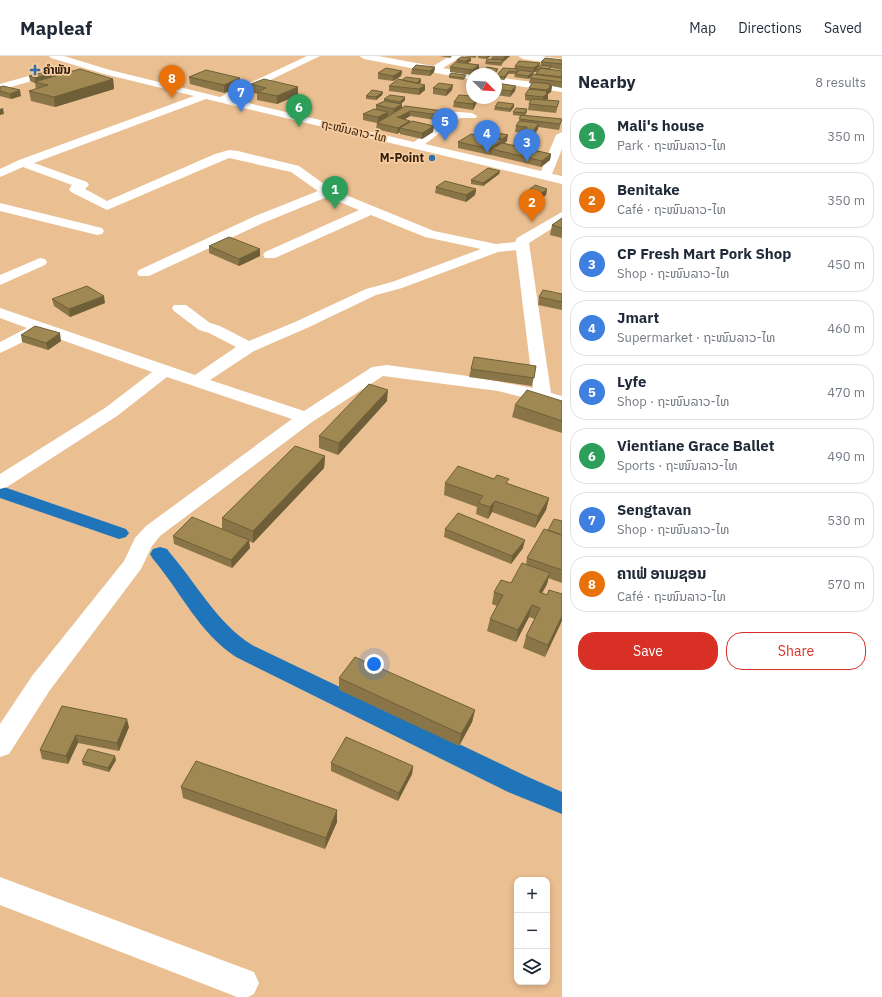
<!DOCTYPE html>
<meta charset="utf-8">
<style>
:root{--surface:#fff;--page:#f2f2f3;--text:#1f2937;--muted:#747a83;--line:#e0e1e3;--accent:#d93025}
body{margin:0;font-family:"IBM Plex Sans","Noto Sans Lao",sans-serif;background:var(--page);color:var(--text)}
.controls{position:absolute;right:12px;bottom:12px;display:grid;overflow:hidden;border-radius:8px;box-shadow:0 2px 6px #0003}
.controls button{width:36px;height:36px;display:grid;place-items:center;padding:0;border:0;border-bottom:1px solid var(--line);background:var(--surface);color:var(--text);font:20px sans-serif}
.compass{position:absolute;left:466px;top:12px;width:36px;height:36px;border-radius:50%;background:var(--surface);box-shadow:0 2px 6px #0003;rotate:114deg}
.you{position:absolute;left:374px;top:608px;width:14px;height:14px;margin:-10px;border:3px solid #fff;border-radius:50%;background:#1a73e8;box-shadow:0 0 0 6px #1a73e833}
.badge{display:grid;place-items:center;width:26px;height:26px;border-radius:50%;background:var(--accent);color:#fff;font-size:13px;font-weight:700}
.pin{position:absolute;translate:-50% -33px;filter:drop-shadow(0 1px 2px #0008)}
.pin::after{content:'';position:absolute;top:21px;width:14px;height:12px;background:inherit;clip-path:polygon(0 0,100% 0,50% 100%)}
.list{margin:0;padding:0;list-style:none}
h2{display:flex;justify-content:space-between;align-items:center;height:52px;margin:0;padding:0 16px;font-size:17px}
h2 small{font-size:13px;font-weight:400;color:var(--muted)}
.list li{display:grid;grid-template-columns:26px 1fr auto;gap:12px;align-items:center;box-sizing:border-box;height:56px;margin:0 8px 8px;padding:0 8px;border:1px solid var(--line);border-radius:16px}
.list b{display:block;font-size:15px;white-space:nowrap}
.list p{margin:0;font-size:13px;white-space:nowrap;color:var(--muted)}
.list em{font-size:13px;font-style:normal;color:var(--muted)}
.actions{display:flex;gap:8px;padding:12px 16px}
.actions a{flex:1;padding:9px 0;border:1px solid var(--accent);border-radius:16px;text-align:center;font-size:14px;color:var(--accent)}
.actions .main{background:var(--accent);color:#fff}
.icon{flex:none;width:22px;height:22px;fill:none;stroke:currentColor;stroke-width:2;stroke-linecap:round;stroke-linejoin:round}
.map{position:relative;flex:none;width:562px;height:941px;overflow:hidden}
header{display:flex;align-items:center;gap:24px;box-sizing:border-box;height:56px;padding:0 20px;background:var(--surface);border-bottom:1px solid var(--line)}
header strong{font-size:19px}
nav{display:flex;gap:22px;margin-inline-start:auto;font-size:14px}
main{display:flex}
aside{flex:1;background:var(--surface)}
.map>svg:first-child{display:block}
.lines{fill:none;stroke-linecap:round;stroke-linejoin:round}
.canal{fill:#2075ba;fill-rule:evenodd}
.minor{fill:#fff;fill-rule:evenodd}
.wall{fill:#897547}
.shaded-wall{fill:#6f5f39}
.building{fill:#9f8852;stroke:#6f5f39}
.poi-dot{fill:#316fa6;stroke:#f8cc9e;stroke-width:1.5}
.labels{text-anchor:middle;stroke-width:3.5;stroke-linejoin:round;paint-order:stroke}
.far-poi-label{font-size:12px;font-weight:bold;fill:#2f1f0c;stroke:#f8cc9e;text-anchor:start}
.far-street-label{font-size:12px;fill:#2f1f0c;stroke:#f8cc9e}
</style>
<header>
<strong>Mapleaf</strong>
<nav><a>Map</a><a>Directions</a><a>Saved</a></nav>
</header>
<main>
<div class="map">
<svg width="562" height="941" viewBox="0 0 562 941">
<rect width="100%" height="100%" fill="#eabf91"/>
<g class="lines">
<path class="canal" d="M4,431L126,473L129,477L126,481L119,483L0,442V432Z
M160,491L167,493L170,497C197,528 216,566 252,589L526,720L562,736V758L508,736L236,601C199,577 181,536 153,503L150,498L153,493Z"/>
<path class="minor" d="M49,0H64L110,14L220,41L307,0H320L231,43L414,86L448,61L418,57L417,55L418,53L472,57L477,60L476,62H460L425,88L541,115L556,79L562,76V93L552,118L562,120V128L206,43L34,107L87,126L89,129L85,133L107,145L215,98L229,94L238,95L299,110L331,133L434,175L496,188L515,186L517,182L562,156V166L529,187L551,337L562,340V351L498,335L383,320L312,366L160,480L152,490L141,513L50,634L9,698L0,701V668L32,620L124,505L135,482L146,470L292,363L167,321L117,360L7,431L0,433V418L105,352L152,316L42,277L0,297V286L27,272L0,262V252L195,319L236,291L209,277L199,274L174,255L172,252L174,249H186L210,267L220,270L249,285L295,266L366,233L392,226L481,193L425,181L371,159L275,202H265L263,199L265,196L359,154L327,141L263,167L149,220H139L137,217L139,214L253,161L318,135L291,116L229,102L107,154L71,136L69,133L72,129L23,111L0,121V113L19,104L194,40L104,18L51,2ZM516,194L533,332L475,321L387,309L372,311L304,355L210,324L254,295L307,272L376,239L402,232L498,196Z
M359,0H378L433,10L450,0H462L443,12L472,18V24L364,3Z
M518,0H541L562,3V9L523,3Z
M57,12L60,13L62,15L60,17L0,34V28Z
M496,21L562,30V36L496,27Z
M0,147L102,172L104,175L102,178L97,179L0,155Z
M40,202L45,203L47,206L45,209L0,229V219Z
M0,821L254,916L259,927L254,938L248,941H237L0,849Z"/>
</g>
<path class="wall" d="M440,0H452L450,2Z
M464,0H477L475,2Z
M478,0H491L486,3L478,2Z
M492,0H510L503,6L501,10L485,8L486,6L491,3Z
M457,4L471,5L467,7L479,9V14L474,18H472V19L450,16V11L456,6Z
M562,4V14L551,12L550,14L562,15V32L552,30L551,36L548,38V43L546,44L559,45L556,57L528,54L529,48L530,45L525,44V39L532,28L529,27L530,22L535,19L537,16H535L536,15L533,17V19L528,23L514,21L515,18H508L504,24L496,23V20L514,13L515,10H540L541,9V6Z
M435,11L434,16L430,20L411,18L412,13Z
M71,15L113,23L114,33L55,51L31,45L29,35L36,33L35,27L30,25L29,20Z
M402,15L401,20L393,25L378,23V17Z
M483,15H497L495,18H483Z
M449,20L466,22L463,24L449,22Z
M189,21L240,22L241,30L224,37L190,28Z
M421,23V26L419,27L425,34L419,39L389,35V30L402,24Z
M496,27L515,35L510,41L496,39Z
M251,28L298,31V39L277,48L257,44V38L251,36Z
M0,31L21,40L11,43L0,40Z
M433,32L452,34L446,40L433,38Z
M383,36L382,39L376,44L366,43V40Z
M405,41V44L400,48L402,52L451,56L450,62L447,66L410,60L405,63L410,65V67L433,76L422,83L400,78V76L397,78L376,73L377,67L363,64V58L376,53V49L384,45V43Z
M454,46H477L473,54L453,51Z
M495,51H514L510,56L494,54Z
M527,53V56L525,60L562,63L559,74L538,71V73L533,81L527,80V81L534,82L533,88L530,93L551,98L550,104L541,111L491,99V98L490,99L458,92V86L474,78L480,73L507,85L504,87L513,89L514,85L525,77L515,76L516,70L519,66L521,60L513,59V56Z
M500,115L499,118L483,130L471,128V124Z
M436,131L476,133L475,139L466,146L435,137Z
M547,133L546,139L532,150L519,147L520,141Z
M562,162V182L550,179L552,169Z
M209,190L260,200L239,210L209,197Z
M562,238V254L538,249L539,241Z
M52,243L105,247L70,261L54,250Z
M21,279L61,285L48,294L22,286Z
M536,310L532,330L469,321L471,313Z
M387,345L338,399L319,392V380Z
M562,345V377L512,361L515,349Z
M325,400L324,412L253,487L249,485L250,492L232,512L174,488L173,480L222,473V462Z
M445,427L508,428L549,442L546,454L535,472L492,456L488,463L476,458L477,451L444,439Z
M562,465V527L548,522L547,528L542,537L547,539L562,538L545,601L523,592L526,580L535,563L529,561L516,586L487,575L490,563L497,550L492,548L494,536L511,527L526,508L527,502L548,474Z
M445,473L523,492L511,508L444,481Z
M339,622L475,654L472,666L459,690L339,634Z
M62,650L129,671L119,695L78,687L68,708L42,703L40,694Z
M116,704L109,716L83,709L82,705Z
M331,707L413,710L412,718L398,745L331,715Z
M181,731L337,754V766L325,793L183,742Z"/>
<path class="shaded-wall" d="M487,0H491L486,3Z
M505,0H510L503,6L501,10L504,1Z
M471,2V5L466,8V5Z
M540,7L539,12L536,13V15L533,17V19L528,23V20L533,16L534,12Z
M479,9V14L474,18H473V14Z
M71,11L72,17L36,26L35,22Z
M435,11L434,16L430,20V15Z
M498,13L497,15L495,18H494V17Z
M402,15L401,20L393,25V20Z
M509,15L508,18L504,24V21Z
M240,22L241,30L224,37V29Z
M113,23L114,33L55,51L54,41Z
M421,23V26L416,30V27Z
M550,28V32L552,30L551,36L548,38V43L542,47L543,41L545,39L546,34Z
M425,29V34L419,39V33Z
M453,29L452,34L446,40L447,34Z
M516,30L515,35L510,41L511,35Z
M298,31V39L277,48V40Z
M20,34L21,40L11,43L10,38Z
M383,36L382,39L376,44V41Z
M405,41V44L400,49V46Z
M477,42H478L477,46L473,54V48Z
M402,48V54L393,59L394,53Z
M514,48V51L510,56V53Z
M3,52L4,58L0,59V53Z
M410,55V60L398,67L399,61Z
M388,56V62L378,67V61Z
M451,56L450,62L447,66V60Z
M410,65L409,71L400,72V76L397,78L398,72Z
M539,67L538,73L533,81V75Z
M434,70L433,76L422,83V77Z
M508,79L507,85L502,89L492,93L491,98L490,99V93L502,85V83Z
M534,82L533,88L530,93L531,87Z
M551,98L550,104L541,111L542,105Z
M500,115L499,118L483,130V127Z
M476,133L475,139L466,146V139Z
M547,133L546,139L532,150L533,144Z
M260,193V200L239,210V203Z
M104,240L105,247L70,261L69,253Z
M60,277L61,285L48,294L46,287Z
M388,334L387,345L338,399L339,387Z
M325,400L324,412L253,487V475Z
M549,442L546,454L535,472L538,460Z
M495,445L492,456L488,463L490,451Z
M249,484L250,492L232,512L231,504Z
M525,484L523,492L511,508L512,500Z
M550,517L547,528L536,548L539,536Z
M532,549L529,561L516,586L518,574Z
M562,560V565L545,601L548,589Z
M475,654L472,666L459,690L461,678Z
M127,663L129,671L119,695L117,687Z
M76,679L78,687L68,708L66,700Z
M115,700L116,704L109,716L108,712Z
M413,710L412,718L398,745L399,737Z
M337,754V766L325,793L326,782Z"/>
<path class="building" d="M461,1L471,2L466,5L457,4Z
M545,2L562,4V8L541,6Z
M487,3L503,4L501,7L486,6Z
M519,5L540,7L534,12L515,10Z
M456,6L479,9L473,14L450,11Z
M416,9L435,11L430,15L412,13Z
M541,9L552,10L548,13L540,12L539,14L536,13Z
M65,10L71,11L35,22L29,20Z
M487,11L498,13L494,17L483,15Z
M386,12L402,15L393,20L378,17Z
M503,12L518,13L516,16L509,15L504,21L496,20Z
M540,12L562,15V21L536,18Z
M80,13L113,23L54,41L29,35L48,29L34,26Z
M206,14L240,22L224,29L189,21Z
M520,14L533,16L528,20L515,18Z
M451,17L466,19L464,22L449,20Z
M533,18L562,22V26L530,22Z
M406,21L421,23L417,27L402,24Z
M264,23L298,31L277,40L257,36L266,32L251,28Z
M398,23L425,29L419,33L389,30Z
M533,26L550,28L549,30H552L546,34L529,32Z
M439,27L453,29L447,34L433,32Z
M496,27L516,30L511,35L496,33Z
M3,30L20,34L10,38L0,35V31Z
M529,33L547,35L546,37H548L543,41L525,39Z
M372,34L383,36L376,41L366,40Z
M390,39L405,41L400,46L384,43Z
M459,39L472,40V42H477L473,48L454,46Z
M532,43L559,45L557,51L529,48Z
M385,45L402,48L394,53L376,49Z
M498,46L514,48L510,53L495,51Z
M405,50L451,56L447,60L410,55L399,61H397L410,65L398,72L377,67Z
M516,52L527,53L525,57L513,56Z
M374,53L388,56L378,61L363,58Z
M521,59L562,63L560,68L519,63Z
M412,65L434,70L422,77L400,72Z
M519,65L539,67L533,75L525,74L527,71L516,70Z
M480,73L508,79L502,83L474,78Z
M519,76L528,77L526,81L534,82L531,87L514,85Z
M471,78L503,84L490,93L458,86Z
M502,87L551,98L542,105L492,93Z
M488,112L500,115L483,127L471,124Z
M445,125L476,133L466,139L436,131Z
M535,129L547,133L533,144L520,141Z
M562,162V172L552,169Z
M229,181L260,193L239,203L209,190Z
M87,230L104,240L69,253L52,243Z
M543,234L562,238V246L539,241Z
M35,270L60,277L46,287L21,279Z
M474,301L536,310L534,322L471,313Z
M369,328L388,334L339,387L319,380Z
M527,334L562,345V365L515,349Z
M295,390L325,400L253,475L222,462Z
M458,410L494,423L497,419L509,423L506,427L549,442L538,460L495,445L490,451L478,447L483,440L445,427Z
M458,457L525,484L512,500L445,473Z
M192,461L249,484L231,504L173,480Z
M554,463L562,465V479L548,474Z
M544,473L562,479V514L527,502Z
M522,507L550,517L539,536L547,539L549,534L562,538V560L548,589L526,580L540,552L532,549L518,574L490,563L503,539L494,536L501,524L511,527Z
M355,601L475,654L461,678L339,622Z
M62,650L127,663L117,687L76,679L66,700L40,694Z
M346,681L413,710L399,737L331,707Z
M88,693L115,700L108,712L82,705Z
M196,705L337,754L326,782L181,731Z"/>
<g class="poi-dot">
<path d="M33 8h4v4h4v4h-4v4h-4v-4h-4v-4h4z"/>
<circle cx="432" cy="102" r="4"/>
</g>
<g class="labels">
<g class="far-poi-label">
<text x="43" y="18">ຄໍາພັນ</text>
<text x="424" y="106" text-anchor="end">M-Point</text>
</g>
<g class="far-street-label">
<text transform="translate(354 75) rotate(13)" y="4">ຖະໜົນລາວ-ໄທ</text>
</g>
</g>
</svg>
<div class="controls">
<button>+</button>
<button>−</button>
<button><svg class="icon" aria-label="layers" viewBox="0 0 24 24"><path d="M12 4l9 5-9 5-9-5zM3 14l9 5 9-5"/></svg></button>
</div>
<svg class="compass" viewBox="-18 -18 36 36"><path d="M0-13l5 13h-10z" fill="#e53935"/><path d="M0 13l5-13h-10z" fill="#747a83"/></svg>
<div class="you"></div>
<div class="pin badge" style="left:335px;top:153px;background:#2e9e5b">1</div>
<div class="pin badge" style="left:532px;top:166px;background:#e8710a">2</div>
<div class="pin badge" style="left:527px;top:106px;background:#3f7fe0">3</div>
<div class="pin badge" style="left:487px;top:97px;background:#3f7fe0">4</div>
<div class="pin badge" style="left:445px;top:85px;background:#3f7fe0">5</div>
<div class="pin badge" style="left:299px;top:71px;background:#2e9e5b">6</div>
<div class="pin badge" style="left:241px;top:56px;background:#3f7fe0">7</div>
<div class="pin badge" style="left:172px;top:42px;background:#e8710a">8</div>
</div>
<aside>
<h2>Nearby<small>8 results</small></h2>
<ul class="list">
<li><span class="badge" style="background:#2e9e5b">1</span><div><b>Mali's house</b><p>Park · ຖະໜົນລາວ-ໄທ</p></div><em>350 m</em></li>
<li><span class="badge" style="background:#e8710a">2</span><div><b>Benitake</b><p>Café · ຖະໜົນລາວ-ໄທ</p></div><em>350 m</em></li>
<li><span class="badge" style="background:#3f7fe0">3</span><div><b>CP Fresh Mart Pork Shop</b><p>Shop · ຖະໜົນລາວ-ໄທ</p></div><em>450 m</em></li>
<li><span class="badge" style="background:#3f7fe0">4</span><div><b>Jmart</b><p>Supermarket · ຖະໜົນລາວ-ໄທ</p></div><em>460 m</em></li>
<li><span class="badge" style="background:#3f7fe0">5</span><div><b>Lyfe</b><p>Shop · ຖະໜົນລາວ-ໄທ</p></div><em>470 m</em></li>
<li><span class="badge" style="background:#2e9e5b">6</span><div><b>Vientiane Grace Ballet</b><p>Sports · ຖະໜົນລາວ-ໄທ</p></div><em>490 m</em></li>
<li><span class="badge" style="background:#3f7fe0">7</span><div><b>Sengtavan</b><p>Shop · ຖະໜົນລາວ-ໄທ</p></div><em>530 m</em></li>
<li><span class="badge" style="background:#e8710a">8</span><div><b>ຄາເຟ່ ອາເມຊອນ</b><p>Café · ຖະໜົນລາວ-ໄທ</p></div><em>570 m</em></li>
</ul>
<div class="actions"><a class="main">Save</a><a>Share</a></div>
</aside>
</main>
